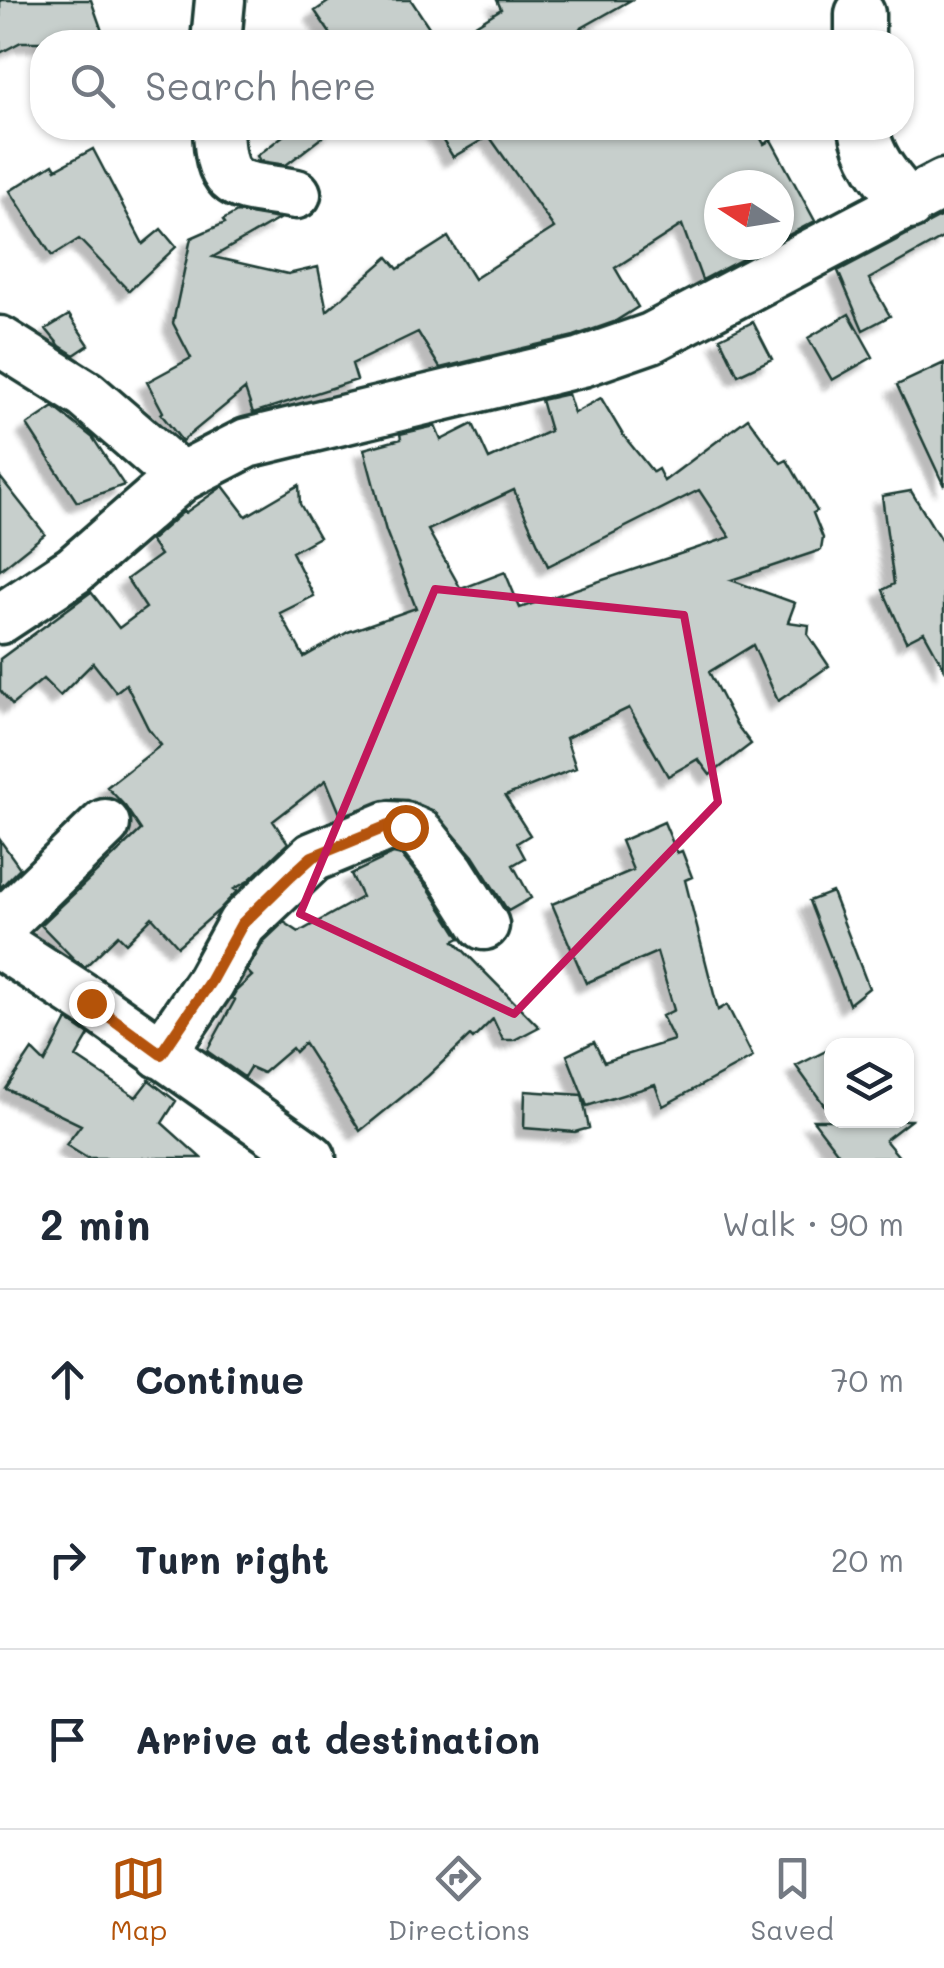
<!DOCTYPE html>
<meta charset="utf-8">
<style>
:root{--surface:#fff;--page:#f2f2f3;--text:#1f2937;--muted:#747a83;--line:#e0e1e3;--accent:#b45309}
body{margin:0;font-family:Mali,sans-serif;background:var(--page);color:var(--text)}
.controls{position:absolute;right:30px;bottom:30px;display:grid;overflow:hidden;border-radius:20px;box-shadow:0 2px 8px #0004}
.controls button{width:90px;height:90px;display:grid;place-items:center;padding:0;border:0;border-bottom:2px solid var(--line);background:var(--surface);color:var(--text);font:50px sans-serif}
.compass{position:absolute;left:704px;top:170px;width:90px;height:90px;border-radius:50%;background:var(--surface);box-shadow:0 2px 8px #0004;rotate:282deg}
.stop{position:absolute;width:30px;height:30px;margin:-22px;border:8px solid #b45309;border-radius:50%;background:#fff}
.stop.end{background:#b45309;border-color:#fff;box-shadow:0 2px 10px #0008}
.list{margin:0;padding:0;list-style:none}
h2{display:flex;justify-content:space-between;align-items:center;height:130px;margin:0;padding:0 40px;font-size:42px}
h2 small{font-size:32px;font-weight:400;color:var(--muted)}
.list li{display:grid;grid-template-columns:65px 1fr auto;gap:30px;align-items:center;box-sizing:border-box;height:180px;padding:0 40px;border-top:2px solid var(--line)}
.list b{display:block;font-size:38px;white-space:nowrap}
.list em{font-size:32px;font-style:normal;color:var(--muted)}
.icon{flex:none;width:55px;height:55px;fill:none;stroke:currentColor;stroke-width:2;stroke-linecap:round;stroke-linejoin:round}
.map{position:relative;flex:none;width:944px;height:1158px;overflow:hidden}
.search{position:absolute;background:var(--surface);box-shadow:0 2px 8px #0004;left:30px;right:30px;top:30px;height:110px;display:flex;align-items:center;gap:25px;box-sizing:border-box;padding:0 35px;border-radius:40px;color:var(--muted);font-size:38px}
.sheet{height:670px;background:var(--surface)}
nav{display:flex;justify-content:space-around;align-items:center;box-sizing:border-box;height:140px;border-top:2px solid var(--line);background:var(--surface);font-size:28px;color:var(--muted)}
nav a{display:grid;justify-items:center;gap:5px}
nav .on{color:var(--accent)}
.map>svg:first-child{display:block}
.building{fill:#c7cfcc;stroke:#1f3d34;stroke-width:2.5;fill-rule:evenodd;filter:url(#shadow)}
.lines{fill:none;stroke-linecap:round;stroke-linejoin:round}
.minor-casing{stroke:#1f3d34;stroke-width:55}
.minor{stroke:#fff;stroke-width:48}
.route{stroke:#b45309;stroke-width:12}
.marked{fill:none;stroke:#c2185b;stroke-width:8;stroke-linejoin:round}
</style>
<div class="map">
<svg width="944" height="1158" viewBox="0 0 944 1158">
<defs>
<filter id="shadow"><feDropShadow dx="-9" dy="9" stdDeviation="2.5" flood-color="#0004"/></filter>
</defs>
<rect width="100%" height="100%" fill="#fff"/>
<filter id="ink" filterUnits="userSpaceOnUse"><feTurbulence type="fractalNoise" baseFrequency=".01" numOctaves="2"/><feDisplacementMap in="SourceGraphic" scale="20" xChannelSelector="R" yChannelSelector="G"/><feConvolveMatrix kernelMatrix="1 2 1 2 8 2 1 2 1" color-interpolation-filters="sRGB"/></filter>
<g filter="url(#ink)">
<path class="building" d="M0,0H91L103,34L95,37L97,42H21L0,53Z
M331,0H411L439,42H336L315,11Z
M497,0H631L569,35L567,33L549,42H448L501,9Z
M293,128H334L286,165L260,161L257,156Z
M435,128H755L764,144L771,140L815,221L779,240V185H719V245H769L702,280L682,225L615,268L638,307L614,322L574,336L440,368L418,332L352,364L357,380L253,413L245,389L182,441L161,414L163,412L147,382L191,358L173,323L191,238L225,223L223,220L237,212L279,219L213,257L288,274L318,267L327,311L388,257L398,269L448,237L474,279L554,228L489,136L453,157Z
M93,149L143,244L161,229L176,247L129,291L79,239L52,256L10,191L53,164L56,169Z
M944,215V237L869,279L890,316L863,330L838,271Z
M849,314L873,357L832,380L808,338Z
M69,315L89,345L74,355L60,346L46,329Z
M753,322L772,359L738,375L720,338Z
M944,363V486L897,385Z
M568,394L574,413L601,398L623,435L653,472L658,469L664,481L748,418L781,463L787,460L817,511L813,513L823,538L821,550L731,580L795,603L788,622L809,625L808,635L829,666L778,701L753,645L709,672L736,724L751,744L710,775L698,759L668,776L629,708L566,738L576,768L505,796L530,835L517,843L525,858L513,865L531,898L508,911L473,856L432,810L407,800L389,799L341,816L326,780L273,821L288,843L248,881L234,889L237,891L218,911L178,946L152,917L126,943L118,935L85,967L75,960L41,925L141,830L125,806L107,787L161,745L148,728L126,684L116,692L93,663L60,696L43,679L12,705L0,690V659L91,592L119,628L146,608L127,579L160,555L150,541L184,511L185,513L223,486L246,516L299,485L300,504L319,537L292,552L314,596L280,613L304,657L348,632L416,608L386,531L364,449L401,439L400,434L435,426L441,440L473,424L489,459L550,431L541,400ZM514,490L548,566L699,490L730,537L520,608L505,572L461,589L428,530Z
M54,407L93,438L124,485L77,502L27,425Z
M0,477L45,534L0,570Z
M911,491L944,545V668L924,632L906,641L883,590L894,584L882,496Z
M664,822L677,853L682,851L692,877L685,880L718,1010L727,1005L753,1057L663,1106L655,1085L587,1106L567,1055L594,1042L604,1062L674,1040L662,1016L674,1010L657,952L586,983L552,904L633,870L621,841Z
M0,840L20,868L0,888Z
M393,854L402,856L429,889L460,938L454,941L539,1027L514,1040H503L493,1019L473,1039L470,1036L428,1076L360,1131L304,1043L295,1052L292,1048L263,1073L250,1067L244,1077L207,1051L235,1000L232,998L236,991L252,976L247,971L264,941L284,922L299,932L362,897L351,874Z
M832,892L869,988L849,1004L809,901Z
M67,1020L89,1035L76,1057L136,1097L149,1080L176,1101L162,1123L201,1158H87L66,1145L81,1125L6,1089L32,1050L45,1063Z
M832,1048V1116L796,1066Z
M525,1091L582,1095L589,1128L575,1132L524,1128Z
M813,1120H911L885,1140L900,1158H842Z"/>
<g class="lines">
<g class="minor-casing">
<path id="minor" d="M860,14V42
M216,42L220,0
M218,128C220,194 238,184 296,194
M864,128C868,159 889,181 909,205
M0,341L86,395L181,477
M0,619L74,570L181,477L247,443L582,362L651,338L944,184
M0,926L105,824
M0,944L91,1003L311,1158
M161,1054L210,982L242,924L313,857L388,826L405,827L420,834L451,873L484,925"/>
</g>
<use href="#minor" class="minor"/>
</g>
</g>
<g class="lines" filter="url(#ink)">
<path class="route" d="M91,1003L161,1054L210,982L242,924L291,876L312,857L388,826L405,827"/>
</g>
<path class="marked" d="M435,589L684,615L718,802L514,1014L300,914Z"/>
</svg>
<div class="controls">
<button><svg class="icon" aria-label="layers" viewBox="0 0 24 24"><path d="M12 4l9 5-9 5-9-5zM3 14l9 5 9-5"/></svg></button>
</div>
<svg class="compass" viewBox="-18 -18 36 36"><path d="M0-13l5 13h-10z" fill="#e53935"/><path d="M0 13l5-13h-10z" fill="#747a83"/></svg>
<div class="stop" style="left:405px;top:827px"></div>
<div class="stop end" style="left:91px;top:1003px"></div>
<div class="search"><svg class="icon" aria-label="search" viewBox="0 0 24 24"><circle cx="10" cy="10" r="6"/><path d="M15 15l6 6"/></svg>Search here</div>
</div>
<section class="sheet">
<h2>2 min<small>Walk · 90 m</small></h2>
<ul class="list">
<li><svg class="icon" aria-label="ahead" viewBox="0 0 24 24"><path d="M12 20V5M6 11l6-6 6 6"/></svg><div><b>Continue</b></div><em>70 m</em></li>
<li><svg class="icon" aria-label="right" viewBox="0 0 24 24"><path d="M7 20v-9h11M14 6l5 5-5 5"/></svg><div><b>Turn right</b></div><em>20 m</em></li>
<li><svg class="icon" aria-label="arrive" viewBox="0 0 24 24"><path d="M6 21V4h12l-3 4 3 4H6"/></svg><div><b>Arrive at destination</b></div></li>
</ul>
</section>
<nav>
<a class="on"><svg class="icon" aria-label="map" viewBox="0 0 24 24"><path d="M3 6l6-2 6 2 6-2v14l-6 2-6-2-6 2zM9 4v14M15 6v14"/></svg>Map</a>
<a><svg class="icon" aria-label="directions" viewBox="0 0 24 24"><path d="M12 3l9 9-9 9-9-9zM9 14v-3h6M13 9l2 2-2 2"/></svg>Directions</a>
<a><svg class="icon" aria-label="saved" viewBox="0 0 24 24"><path d="M7 4h10v16l-5-4-5 4z"/></svg>Saved</a>
</nav>
